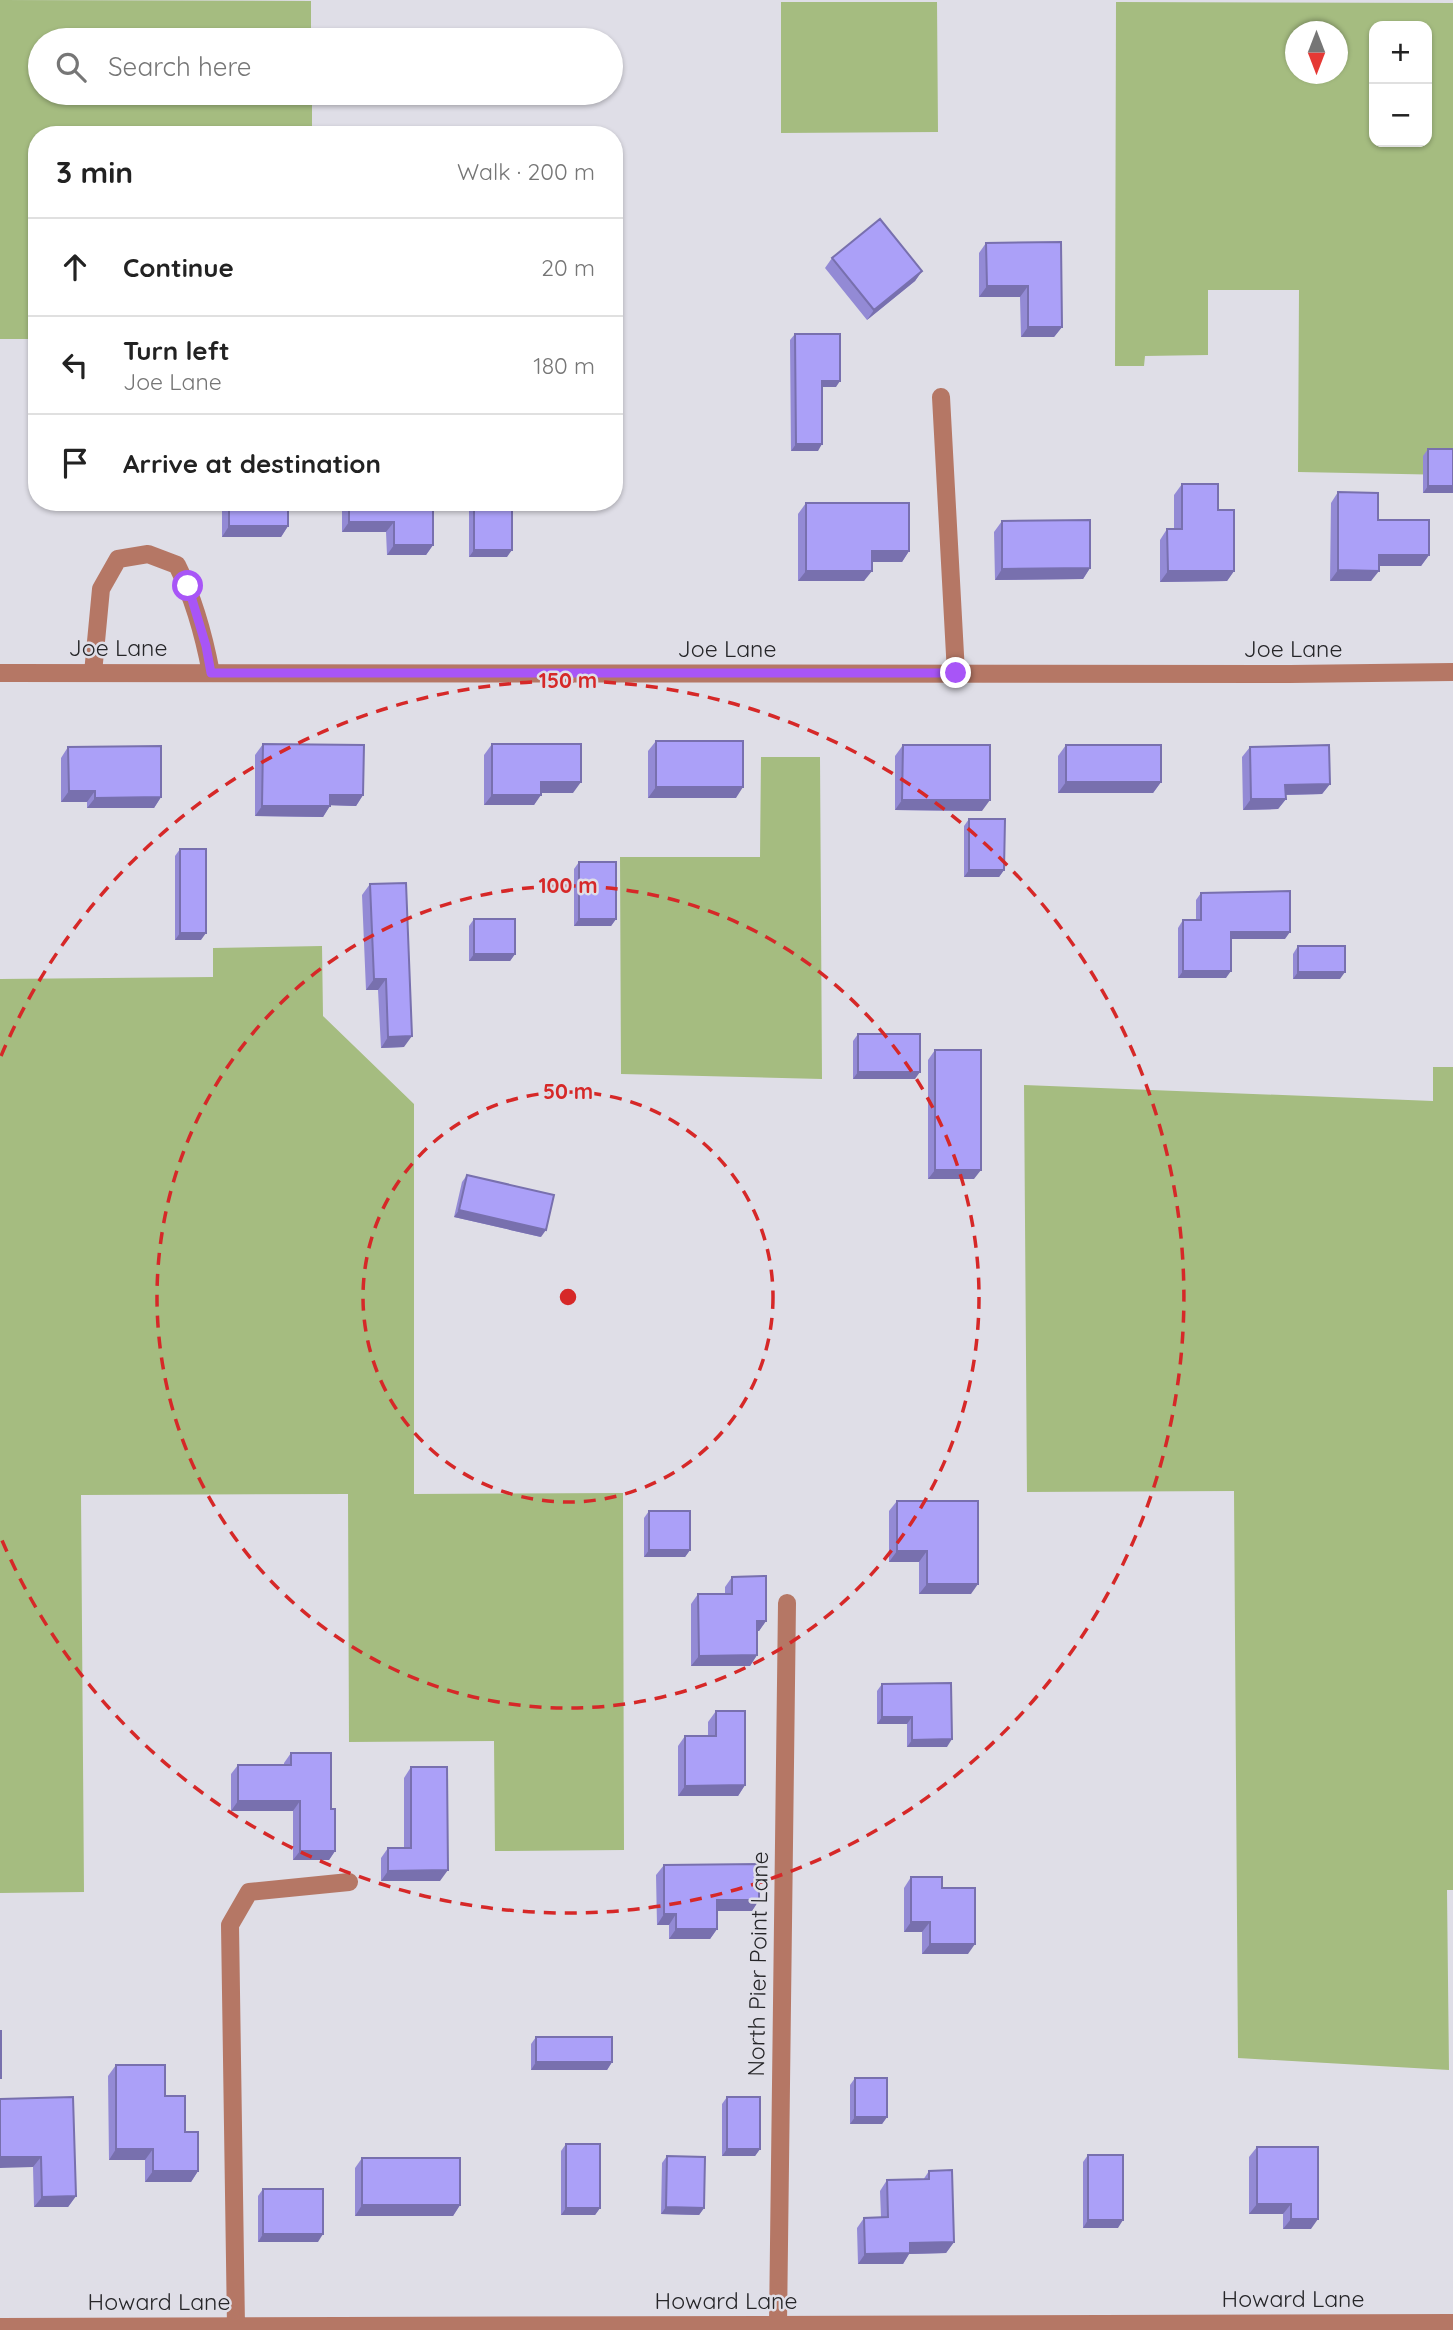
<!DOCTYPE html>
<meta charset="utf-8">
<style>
:root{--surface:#fff;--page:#f2f2f2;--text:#222;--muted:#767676;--line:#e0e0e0}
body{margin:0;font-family:Quicksand,sans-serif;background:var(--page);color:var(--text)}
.controls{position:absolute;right:21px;top:21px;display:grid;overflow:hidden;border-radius:14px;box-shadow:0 2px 5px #0004}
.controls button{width:63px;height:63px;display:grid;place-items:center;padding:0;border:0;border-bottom:2px solid var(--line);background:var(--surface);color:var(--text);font:35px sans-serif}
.compass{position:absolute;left:1285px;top:21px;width:63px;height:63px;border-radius:50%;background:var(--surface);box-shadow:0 2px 5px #0004;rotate:180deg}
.stop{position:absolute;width:21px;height:21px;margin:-16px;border:5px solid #a855f7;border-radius:50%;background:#fff}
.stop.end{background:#a855f7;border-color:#fff;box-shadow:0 2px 7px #0008}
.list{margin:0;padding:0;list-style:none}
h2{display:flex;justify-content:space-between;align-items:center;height:91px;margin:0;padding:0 28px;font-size:30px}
h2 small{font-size:23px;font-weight:400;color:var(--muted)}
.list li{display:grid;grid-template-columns:46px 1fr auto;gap:21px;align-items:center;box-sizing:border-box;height:98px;padding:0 28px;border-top:2px solid var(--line)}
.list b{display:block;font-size:26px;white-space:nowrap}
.list p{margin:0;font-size:23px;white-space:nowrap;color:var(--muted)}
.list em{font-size:23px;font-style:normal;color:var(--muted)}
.icon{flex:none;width:38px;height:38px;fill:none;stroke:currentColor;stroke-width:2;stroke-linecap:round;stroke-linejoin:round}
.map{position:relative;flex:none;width:1453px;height:2330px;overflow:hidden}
.search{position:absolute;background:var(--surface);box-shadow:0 2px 5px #0004;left:28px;top:28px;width:595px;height:77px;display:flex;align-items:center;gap:18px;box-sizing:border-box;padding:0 24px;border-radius:38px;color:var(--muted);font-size:26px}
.panel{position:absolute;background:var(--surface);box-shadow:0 2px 5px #0004;left:28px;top:126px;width:595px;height:385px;border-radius:28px}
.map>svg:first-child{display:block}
.green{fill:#a5bc80;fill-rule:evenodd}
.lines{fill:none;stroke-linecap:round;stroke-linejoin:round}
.minor{stroke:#b57765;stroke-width:18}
.wall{fill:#938ad5}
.shaded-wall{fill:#7870ae}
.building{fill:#aba0f8;stroke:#7870ae;stroke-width:2}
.route{stroke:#a855f7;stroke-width:9}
.ring{fill:none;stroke:#d62828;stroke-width:3.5;stroke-dasharray:12 9}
.labels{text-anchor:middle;stroke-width:5;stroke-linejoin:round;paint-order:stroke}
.street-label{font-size:23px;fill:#262629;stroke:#dfdee7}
.centre{fill:#d62828;stroke:#dfdee7;stroke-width:3.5}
.ring-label{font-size:21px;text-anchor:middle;font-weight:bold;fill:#d62828;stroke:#dfdee7;stroke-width:5;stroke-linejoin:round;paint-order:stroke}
</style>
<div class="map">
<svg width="1453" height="2330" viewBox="0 0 1453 2330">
<rect width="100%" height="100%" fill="#dfdee7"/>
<path class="green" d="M0,0L311,1V40H40V93H312V135H37V339H0Z
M781,2H937L938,132L781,133Z
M1116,2L1453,3V475L1298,472L1299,290H1208V355L1145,356L1144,366H1115ZM1374,26H1427V142H1374ZM1296,32H1338V74H1296Z
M761,757H820L822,1079L621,1074L620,857H760Z
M322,946L323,1016L414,1104V1494L623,1493L624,1850L495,1851L494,1741L349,1742L348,1494L81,1495L84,1892L0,1893V979L213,977V948Z
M1433,1067H1453V1890H1447L1449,2070L1238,2058L1234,1491L1027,1492L1024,1085L1433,1101Z"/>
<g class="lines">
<path class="minor" d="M941,397L956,673
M0,673L1290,674L1453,672
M93,673L101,589L118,559L148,554L177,565C194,599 204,636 211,673
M778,2325L787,1603
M0,2327L1453,2323
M236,2327L230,1925L249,1892L349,1882"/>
</g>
<path class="wall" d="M1061,242L1062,327L1054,337H1021L1020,297H979V253L986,243Z
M832,258L922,271L915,281L867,320L825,268Z
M795,334L836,387H822L818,451H791L790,340Z
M1428,449L1453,493H1423V456Z
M1182,484L1218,510L1234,571L1227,581L1160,582V540L1167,529H1174V495Z
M1338,492L1429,555L1421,566H1379L1371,581H1330L1331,503Z
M222,502H288V526L281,537H222Z
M342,502H433V545L426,555H387L386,532H342Z
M469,502H512L507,557H469Z
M806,503L909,551L902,562H872L864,581H798V514Z
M1002,521L1090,568L1083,579L995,580L994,532Z
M656,741L736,798H648V751Z
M263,744L363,795L356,806L330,805L323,817L255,816V755Z
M492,744L573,793H541L534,805H484V755Z
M903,745L982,811L895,810V756Z
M1066,745L1161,782L1153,793H1058V756Z
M68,747L161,797L154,808H87V802H61V758Z
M1250,747L1330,784L1322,794L1286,795V799L1278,809L1243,810L1242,757Z
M969,819L1004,870L999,877H964V826Z
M180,849L201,940H175V856Z
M579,862L616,919L611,926H574V869Z
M370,884L404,1047L381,1048L378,990H366L362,895Z
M1201,893L1285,939H1231L1226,978H1178V928L1183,920H1196V900Z
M474,919L515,954L510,961H469V926Z
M1298,946L1340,979H1293V954Z
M858,1034L915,1079H853V1041Z
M935,1050L974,1179H928V1060Z
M467,1175L541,1237L454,1217L462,1182Z
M897,1501L971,1594H919V1562H889V1511Z
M649,1511L690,1550L685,1557H644V1518Z
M732,1577L766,1621L759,1631H757V1655L750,1666H691V1604L698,1594H725V1587Z
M882,1684L947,1747H907V1724H877V1691Z
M716,1711L745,1785L738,1796H678V1746L685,1736H708V1722Z
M291,1753L331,1809L335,1851L329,1860H293V1811H231V1774L238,1765H284V1763Z
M411,1767L440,1881H381V1858L388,1848H404V1778Z
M664,1865L759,1900L752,1911H717V1929L710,1939H669V1925H657L656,1875Z
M911,1877L942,1888L968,1954H922V1932H904V1888Z
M536,2037L612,2062L607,2070H531V2044Z
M116,2065L165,2096L198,2171L191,2182H145V2160H109L108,2076Z
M855,2078L887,2117L882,2124H850V2085Z
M727,2097L760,2149L755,2156H722V2104Z
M0,2099L76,2196L68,2207H34L33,2167Z
M566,2144L600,2208L595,2215H561V2151Z
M1257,2147L1311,2229H1283V2214H1249V2157Z
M1088,2155L1118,2228H1083V2162Z
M667,2156L704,2208L699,2215L661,2214L662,2163Z
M362,2158L460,2205L453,2216H355V2168Z
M929,2171L954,2242L946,2253L909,2254L903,2264H858L857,2228L864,2218L881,2217L880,2191L887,2180H923Z
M263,2189L318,2242H258V2196Z"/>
<path class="shaded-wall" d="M922,271L915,281L867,320L874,310Z
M987,286H1028L1020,297H979Z
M1028,327H1062L1054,337H1021Z
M822,381H840L836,387H818Z
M796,444H822L818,451H791Z
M1428,486H1453V493H1423Z
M349,522H394L386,532H342Z
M229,526H288L281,537H222Z
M394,545H433L426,555H387Z
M474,550H512L507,557H469Z
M872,551H909L902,562H864Z
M1379,555H1429L1421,566H1371Z
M1090,568L1083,579L995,580L1002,569Z
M1338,570L1379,571L1371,581H1330Z
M806,571H872L864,581H798Z
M1168,571H1234L1227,581L1160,582Z
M541,782H581L573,793H534Z
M1066,782H1161L1153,793H1058Z
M1330,784L1322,794L1278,795L1285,785Z
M656,787H743L736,798H648Z
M69,791H95L87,802H61Z
M330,795H363L356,806L323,805Z
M492,795H541L534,805H484Z
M161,797L154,808H87L95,798Z
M1251,799H1286L1278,809L1243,810Z
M902,800H990L982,811L895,810Z
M262,806H330L323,817L255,816Z
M969,870H1004L999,877H964Z
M579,919H616L611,926H574Z
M1231,932H1290L1285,939H1226Z
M180,933H206L201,940H175Z
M474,954H515L510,961H469Z
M1183,971H1231L1226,978H1178Z
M1298,972H1345L1340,979H1293Z
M374,979H386L378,990H366Z
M412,1036L404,1047L381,1048L388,1037Z
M858,1072H920L915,1079H853Z
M935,1170H981L974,1179H928Z
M459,1210L546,1230L541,1237L454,1217Z
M649,1550H690L685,1557H644Z
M897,1551H927L919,1562H889Z
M927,1584H978L971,1594H919Z
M757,1621H766L759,1631H750Z
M757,1655L750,1666H691L699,1656Z
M882,1717H912L907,1724H877Z
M952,1739L947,1747H907L912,1740Z
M745,1785L738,1796H678L685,1786Z
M238,1801H300L293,1811H231Z
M300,1851H335L329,1860H293Z
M448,1870L440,1881H381L388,1871Z
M717,1900H759L752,1911H709Z
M664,1914H676L669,1925H657Z
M911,1922H930L922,1932H904Z
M676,1929H717L710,1939H669Z
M930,1944H975L968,1954H922Z
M536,2062H612L607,2070H531Z
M855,2117H887L882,2124H850Z
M116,2149H153L145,2160H109Z
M727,2149H760L755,2156H722Z
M0,2157H41L33,2167L0,2168Z
M153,2171H198L191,2182H145Z
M76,2196L68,2207H34L42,2197Z
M1257,2204H1291L1283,2214H1249Z
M362,2205H460L453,2216H355Z
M666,2207L704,2208L699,2215L661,2214Z
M566,2208H600L595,2215H561Z
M1291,2219H1318L1311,2229H1283Z
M1088,2220H1123L1118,2228H1083Z
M263,2234H323L318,2242H258Z
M954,2242L946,2253L909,2254L903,2264H858L865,2254L910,2243Z"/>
<path class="building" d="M880,219L922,271L874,310L832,258Z
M1061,242L1062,327H1028V286H987L986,243Z
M795,334H840V381H822V444H796Z
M1428,449H1453V486H1428Z
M1182,484H1218V510H1234V571H1168L1167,529H1182Z
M1338,492L1378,493V520H1429V555H1379V571L1338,570Z
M229,502H288V526H229Z
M349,502H433V545H394V522H349Z
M474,502H512V550H474Z
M806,503H909V551H872V571H806Z
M1090,520V568L1002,569V521Z
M656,741H743V787H656Z
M263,744L364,745L363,795H330V806H262Z
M492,744H581V782H541V795H492Z
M903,745H990V800H902Z
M1066,745H1161V782H1066Z
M1329,745L1330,784L1285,785L1286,799H1251L1250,747Z
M161,746V797L95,798V791H69L68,747Z
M969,819H1005L1004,870H969Z
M180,849H206V933H180Z
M579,862H616V919H579Z
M406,883L412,1036L388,1037L386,979H374L370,884Z
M1290,891V932H1231V971H1183V920H1201V893Z
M474,919H515V954H474Z
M1298,946H1345V972H1298Z
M858,1034H920V1072H858Z
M935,1050H981V1170H935Z
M467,1175L554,1195L546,1230L459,1210Z
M897,1501H978V1584H927V1551H897Z
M649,1511H690V1550H649Z
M766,1576V1621H757V1655L699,1656L698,1594H732V1577Z
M951,1683L952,1739L912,1740V1717H882V1684Z
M716,1711H745V1785L685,1786V1736H716Z
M291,1753H331V1809H335V1851H300V1801H238V1765H291Z
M411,1767H447L448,1870L388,1871V1848H411Z
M759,1864V1900H717V1929H676V1914H664V1865Z
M911,1877H942V1888H975V1944H930V1922H911Z
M0,2031H1V2078H0Z
M536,2037H612V2062H536Z
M116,2065H165V2096H185V2132H198V2171H153V2149H116Z
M855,2078H887V2117H855Z
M73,2097L76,2196L42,2197L41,2157H0V2099Z
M727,2097H760V2149H727Z
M566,2144H600V2208H566Z
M1257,2147H1318V2219H1291V2204H1257Z
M1088,2155H1123V2220H1088Z
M667,2156L705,2157L704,2208L666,2207Z
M362,2158H460V2205H362Z
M952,2170L954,2242L910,2243V2253L865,2254L864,2218L888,2217L887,2180L929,2179V2171Z
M263,2189H323V2234H263Z"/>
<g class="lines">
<path class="route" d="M188,586L206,646L211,673H956"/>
</g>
<g class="ring">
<circle cx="568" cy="1297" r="205"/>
<circle cx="568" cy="1297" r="411"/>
<path d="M1 1056A616 616 0 1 1 1 1538"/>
</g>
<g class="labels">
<g class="street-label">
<text x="118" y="656">Joe Lane</text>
<text x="727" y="657">Joe Lane</text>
<text x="1293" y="657">Joe Lane</text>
<text transform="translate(758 1964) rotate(-89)" y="8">North Pier Point Lane</text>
<text x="1293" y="2307">Howard Lane</text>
<text x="726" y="2309">Howard Lane</text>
<text x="159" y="2310">Howard Lane</text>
</g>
</g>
<circle cx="568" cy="1297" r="10" class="centre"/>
<g class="ring-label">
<text x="568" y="688">150 m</text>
<text x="568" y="893">100 m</text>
<text x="568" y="1099">50 m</text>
</g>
</svg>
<div class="controls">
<button>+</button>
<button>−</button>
</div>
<svg class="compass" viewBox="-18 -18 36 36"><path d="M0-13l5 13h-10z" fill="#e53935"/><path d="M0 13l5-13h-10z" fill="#767676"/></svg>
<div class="stop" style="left:188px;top:586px"></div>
<div class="stop end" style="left:956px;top:673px"></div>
<div class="search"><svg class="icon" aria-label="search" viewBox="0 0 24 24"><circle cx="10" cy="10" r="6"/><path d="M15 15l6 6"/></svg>Search here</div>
<section class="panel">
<h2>3 min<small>Walk · 200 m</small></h2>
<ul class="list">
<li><svg class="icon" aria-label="ahead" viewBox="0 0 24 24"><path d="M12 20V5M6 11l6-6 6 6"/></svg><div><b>Continue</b></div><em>20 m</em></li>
<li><svg class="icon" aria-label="left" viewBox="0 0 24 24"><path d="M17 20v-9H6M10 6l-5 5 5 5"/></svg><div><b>Turn left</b><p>Joe Lane</p></div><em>180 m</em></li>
<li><svg class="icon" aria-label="arrive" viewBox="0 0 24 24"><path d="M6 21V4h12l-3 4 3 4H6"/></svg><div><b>Arrive at destination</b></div></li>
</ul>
</section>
</div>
